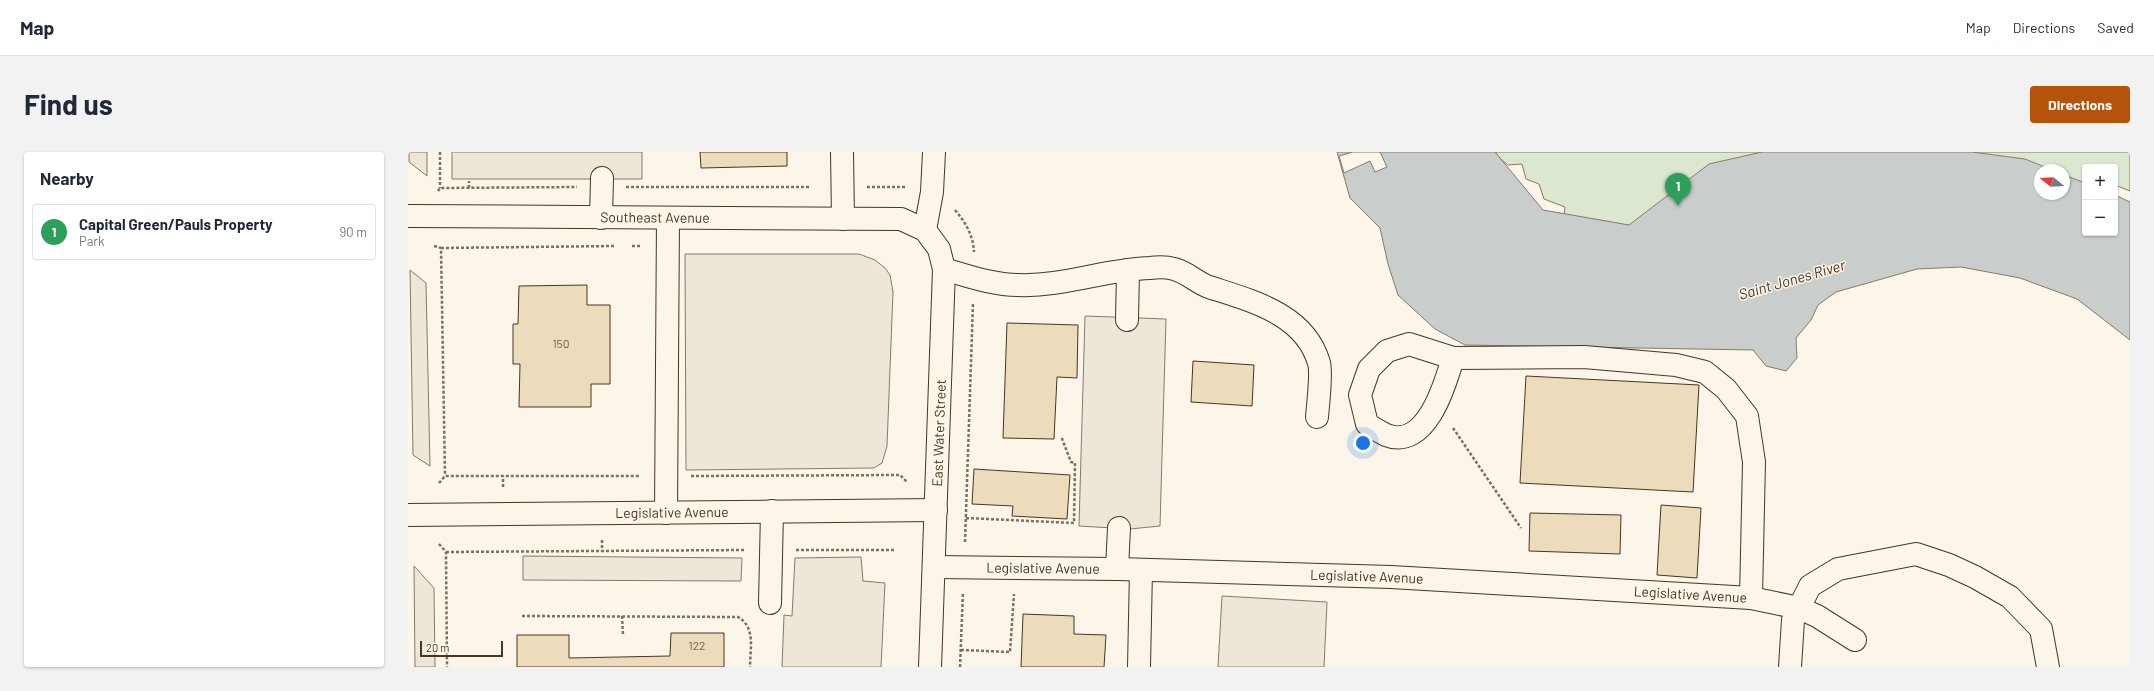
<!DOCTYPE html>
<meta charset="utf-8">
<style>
:root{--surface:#fff;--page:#f2f2f3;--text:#1f2937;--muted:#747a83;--line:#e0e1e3;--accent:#b45309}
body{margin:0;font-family:Barlow,sans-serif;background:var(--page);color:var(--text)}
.controls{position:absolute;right:12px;top:12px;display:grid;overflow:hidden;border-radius:4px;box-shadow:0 1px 3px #0004}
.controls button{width:36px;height:36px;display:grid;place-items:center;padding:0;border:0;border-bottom:1px solid var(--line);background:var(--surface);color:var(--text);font:20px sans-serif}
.compass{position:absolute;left:1626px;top:12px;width:36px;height:36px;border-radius:50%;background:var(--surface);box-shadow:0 1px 3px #0004;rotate:288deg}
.scale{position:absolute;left:12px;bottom:10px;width:83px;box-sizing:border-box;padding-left:4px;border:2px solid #4a3520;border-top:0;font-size:11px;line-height:14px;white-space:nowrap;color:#4a3520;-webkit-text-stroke:3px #fbf6e9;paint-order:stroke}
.you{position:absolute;left:955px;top:291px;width:14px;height:14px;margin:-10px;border:3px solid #fff;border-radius:50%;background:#1a73e8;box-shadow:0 0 0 6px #1a73e833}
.badge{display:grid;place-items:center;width:26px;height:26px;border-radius:50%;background:var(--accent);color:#fff;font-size:13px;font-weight:700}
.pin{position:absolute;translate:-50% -33px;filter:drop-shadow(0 1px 2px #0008)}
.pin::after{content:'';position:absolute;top:21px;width:14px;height:12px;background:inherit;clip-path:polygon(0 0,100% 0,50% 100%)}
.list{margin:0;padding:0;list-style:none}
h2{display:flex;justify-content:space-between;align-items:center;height:52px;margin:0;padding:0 16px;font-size:17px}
h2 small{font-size:13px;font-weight:400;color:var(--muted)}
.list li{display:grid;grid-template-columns:26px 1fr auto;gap:12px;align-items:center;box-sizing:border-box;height:56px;margin:0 8px 8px;padding:0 8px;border:1px solid var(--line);border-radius:4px}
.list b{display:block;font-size:15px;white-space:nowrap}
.list p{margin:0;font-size:13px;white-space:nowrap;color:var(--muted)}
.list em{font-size:13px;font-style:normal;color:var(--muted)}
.map{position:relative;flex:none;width:1722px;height:515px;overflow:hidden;border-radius:4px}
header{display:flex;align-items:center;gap:24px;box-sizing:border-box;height:56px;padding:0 20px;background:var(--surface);border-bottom:1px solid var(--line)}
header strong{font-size:19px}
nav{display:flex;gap:22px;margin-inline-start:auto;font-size:14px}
.intro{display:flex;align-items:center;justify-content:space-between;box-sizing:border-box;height:96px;padding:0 24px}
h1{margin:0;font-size:28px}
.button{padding:10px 18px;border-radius:4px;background:var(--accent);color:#fff;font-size:14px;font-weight:700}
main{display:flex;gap:24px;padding:0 24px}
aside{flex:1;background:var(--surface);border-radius:4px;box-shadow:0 1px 3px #0004}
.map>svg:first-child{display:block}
.green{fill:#dce7d0;stroke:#887966}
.parking{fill:#ede7d9;stroke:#887966}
.water{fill:#c9cecd;stroke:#887966}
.pier{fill:#fbf6e9;stroke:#887966}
.building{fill:#ecdcbc;stroke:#4a3520}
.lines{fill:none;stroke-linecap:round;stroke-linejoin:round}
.minor-casing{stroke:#4a3520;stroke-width:24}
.path{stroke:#7f6f5c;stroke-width:2.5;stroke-dasharray:3 2;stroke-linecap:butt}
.minor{stroke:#fbf6e9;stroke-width:22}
.labels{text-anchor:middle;stroke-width:3;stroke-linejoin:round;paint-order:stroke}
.number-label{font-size:12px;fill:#725f47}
.street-label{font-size:14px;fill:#4a3520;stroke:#fbf6e9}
.water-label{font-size:15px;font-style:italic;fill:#4a3520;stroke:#fbf6e9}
</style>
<header>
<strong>Map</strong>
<nav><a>Map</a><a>Directions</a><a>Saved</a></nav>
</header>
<div class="intro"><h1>Find us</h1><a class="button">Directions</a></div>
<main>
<aside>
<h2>Nearby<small></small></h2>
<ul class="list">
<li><span class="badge" style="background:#2e9e5b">1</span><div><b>Capital Green/Pauls Property</b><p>Park</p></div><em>90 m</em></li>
</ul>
</aside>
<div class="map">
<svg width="1722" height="515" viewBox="0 0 1722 515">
<rect width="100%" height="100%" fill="#fbf6e9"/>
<path class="green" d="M1088,0H1722V39L1707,33V15H1677V33L1656,30V18H1632L1381,63L1154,81L1157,55L1136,47L1131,32L1118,27L1114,12L1100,13L1088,3Z"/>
<path class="parking" d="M1,0H19V24L1,10Z
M44,0H234V27H44Z
M277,102H451L467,108L477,116L482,123L485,140L479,294L474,311L466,316L278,318Z
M2,118L18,131L22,314L5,303Z
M677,164L758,167L752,374L722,377L671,374Z
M115,404L334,406L333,429L115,428Z
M453,405L455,429L477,431L473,515H374L376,463L384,464L387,406Z
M6,414L26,436L27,515H7Z
M814,444L919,450L916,515H810Z"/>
<path class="water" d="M929,0H1087L1135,58L1221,73L1301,12L1354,0H1564L1617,7L1644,18H1632V42H1656V23L1677,31V81H1707V43L1722,50V188L1669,147L1612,126L1553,115L1509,117L1428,140L1410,153L1403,168L1388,186L1389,206L1378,219L1358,214L1345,198L1057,193L1027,177L990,143L980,112L972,76L942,46Z"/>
<path class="pier" d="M945,0H972L979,15L967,20L962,9L936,21L931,4Z"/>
<path class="building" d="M292,0H379V14L293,16Z
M179,133V153H202V232H183V255H111L112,212H105V172H110L111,134Z
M599,171L670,173L669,226L649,225L646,287L595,286Z
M785,209L846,213L844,254L783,250Z
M1118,224L1291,233L1285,340L1112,331Z
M566,317L662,323L659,367L604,364L605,354L564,352Z
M1253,353L1293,356L1289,426L1249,423Z
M1122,361L1213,363L1212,402L1121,399Z
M615,462L666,464V482L698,483L696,515H613Z
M263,481H316V515H109V483H161V506L262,504Z"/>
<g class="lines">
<g class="minor-casing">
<g id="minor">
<path d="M434,0L435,67"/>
<path id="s1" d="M0,64L493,67L517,78L531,97L536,117L522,515"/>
<path d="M193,66L194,26"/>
<path d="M517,78L524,40L526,0"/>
<path d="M536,117C560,124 585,133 610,133C655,135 698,117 742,116C750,115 759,115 766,117C779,120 789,131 801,135C844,149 897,162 911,211C914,221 910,252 909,265"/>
<path d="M719,168L720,118"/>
<path d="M1045,206C1037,233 1018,299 978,283C972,280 965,276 959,272L952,243L961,217L979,199L1001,192L1045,206L1176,205L1268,213L1297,220L1318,237L1339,264L1346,310L1343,446"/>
<path d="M258,361L260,66"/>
<path id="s2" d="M0,363L528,358"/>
<path id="s3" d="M526,415L709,417L983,425L1343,446L1391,456L1409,464L1447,488"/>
<path d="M709,417L711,376"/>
<path d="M362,451L364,359"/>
<path d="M731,515L733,418"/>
<path d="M1382,515L1385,468L1402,434L1430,417L1508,402L1541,413L1567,425L1602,445L1633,477L1640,515"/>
</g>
</g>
<path class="path" d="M32,0V36
M218,35H403
M459,35H498
M61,36V29
M30,39L32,36L169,35
M547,58C558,71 565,83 566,100
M26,94L33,96L37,324
M224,94H234
M33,96L206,94
M1045,276L1113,376
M283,324L492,323L499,330
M31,331L37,324H232
M95,335V324
M558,366L666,371L667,311L663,310L653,284
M194,388V399
M557,390L565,151
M31,392L38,400L39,515
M388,398H488
M38,400L337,398
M114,464L330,465C348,475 342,497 342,515
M214,464L215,483
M553,498L602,500L606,442
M552,515L555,440"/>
<use href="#minor" class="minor"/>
</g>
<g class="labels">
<g class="number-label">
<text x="153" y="196">150</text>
<text x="289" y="498">122</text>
</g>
<g class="street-label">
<text dy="5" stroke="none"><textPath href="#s1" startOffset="247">Southeast Avenue</textPath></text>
<text transform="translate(531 281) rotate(-88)" y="5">East Water Street</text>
<text dy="5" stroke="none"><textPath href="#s2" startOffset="264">Legislative Avenue</textPath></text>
<text dy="5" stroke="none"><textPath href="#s3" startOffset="109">Legislative Avenue</textPath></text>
<text dy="5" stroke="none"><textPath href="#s3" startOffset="433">Legislative Avenue</textPath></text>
<text dy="5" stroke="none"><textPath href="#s3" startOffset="757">Legislative Avenue</textPath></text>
</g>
<g class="water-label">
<text transform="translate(1384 128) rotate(-16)" y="5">Saint Jones River</text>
</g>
</g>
</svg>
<div class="controls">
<button>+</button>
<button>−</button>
</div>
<svg class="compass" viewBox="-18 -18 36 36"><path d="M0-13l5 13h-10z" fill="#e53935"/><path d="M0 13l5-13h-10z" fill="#747a83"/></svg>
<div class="scale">20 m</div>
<div class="you"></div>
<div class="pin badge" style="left:1270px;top:54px;background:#2e9e5b">1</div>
</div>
</main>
